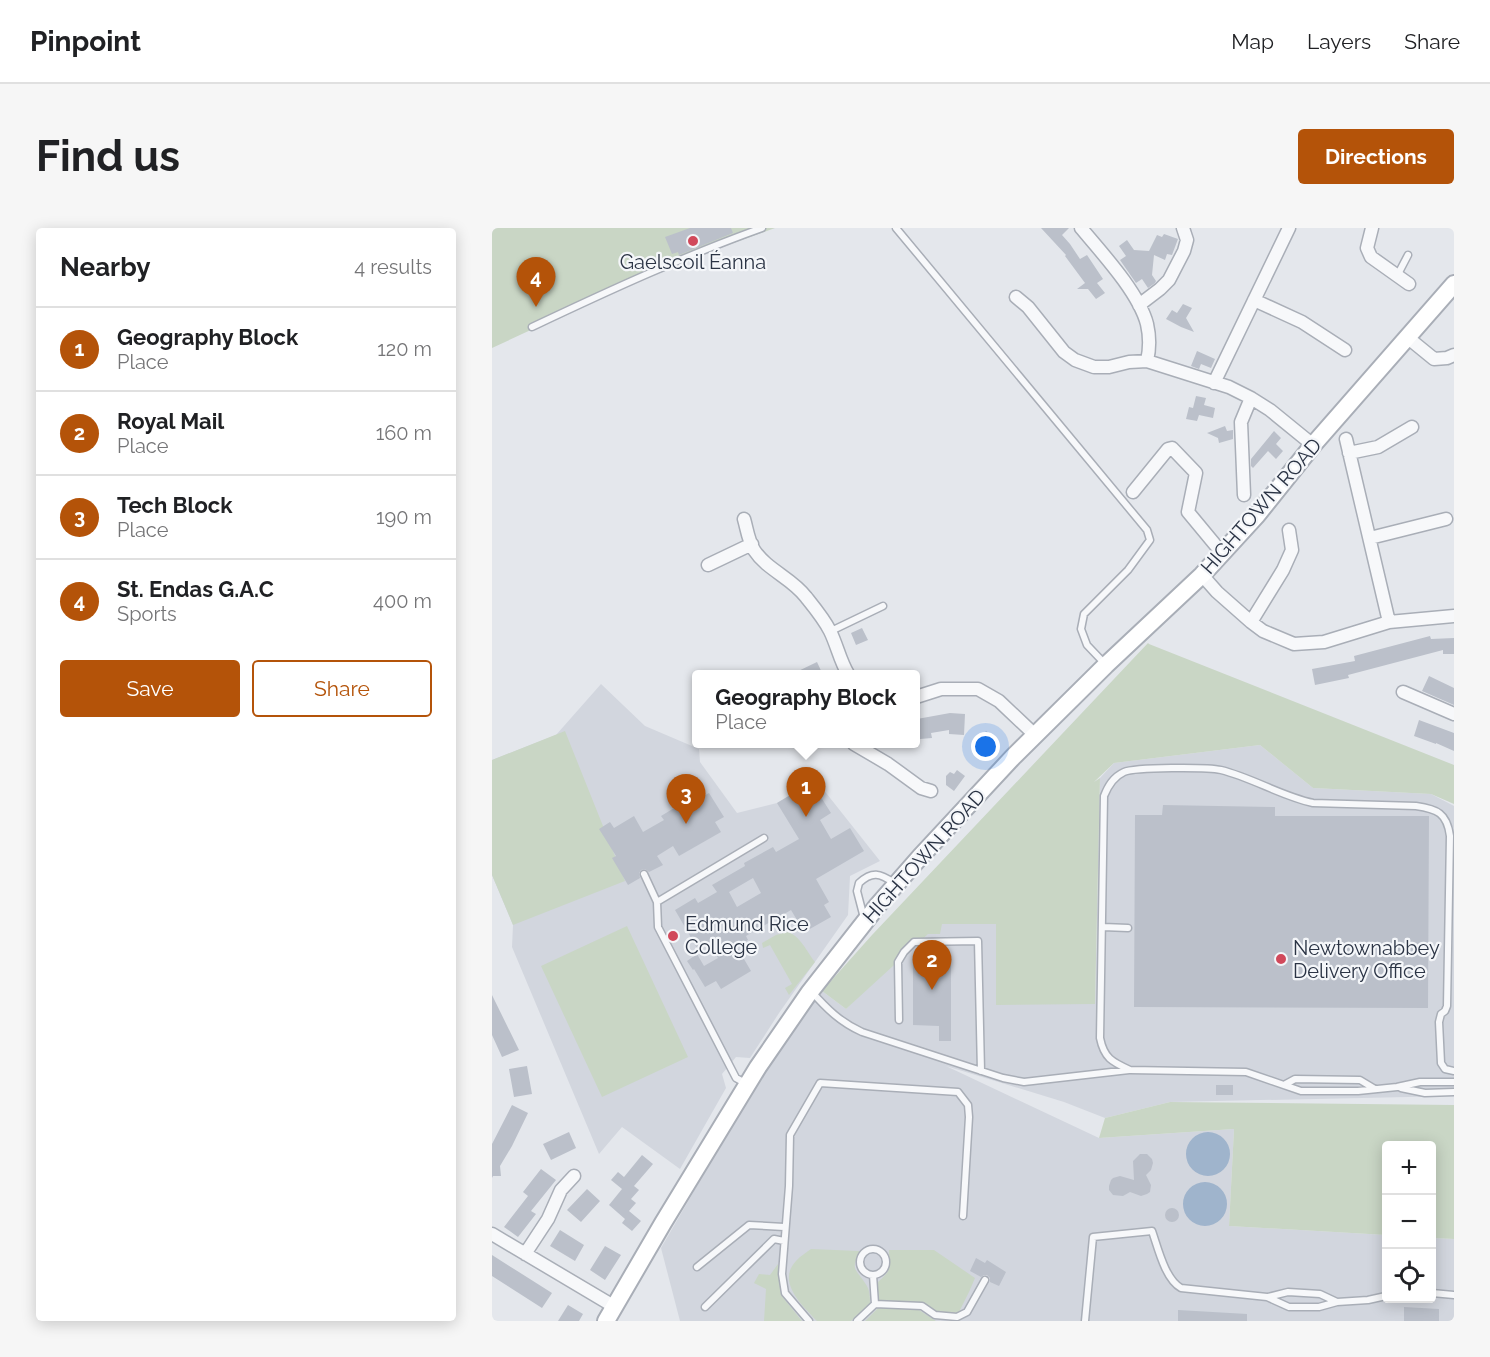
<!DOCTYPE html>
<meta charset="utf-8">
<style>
:root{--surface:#fff;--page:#f6f6f6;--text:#202124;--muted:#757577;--line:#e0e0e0;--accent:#b45309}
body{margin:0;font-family:Raleway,sans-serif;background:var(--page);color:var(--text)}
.controls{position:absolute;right:18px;bottom:18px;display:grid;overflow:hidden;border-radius:6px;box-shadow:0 3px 15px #0003}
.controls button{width:54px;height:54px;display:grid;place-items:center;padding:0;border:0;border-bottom:2px solid var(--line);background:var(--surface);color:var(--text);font:30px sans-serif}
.you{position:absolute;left:494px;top:519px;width:21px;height:21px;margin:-15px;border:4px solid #fff;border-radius:50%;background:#1a73e8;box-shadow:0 0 0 9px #1a73e833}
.badge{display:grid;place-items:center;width:39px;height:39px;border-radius:50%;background:var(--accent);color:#fff;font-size:20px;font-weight:700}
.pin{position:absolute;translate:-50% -50px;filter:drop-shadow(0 2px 3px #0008)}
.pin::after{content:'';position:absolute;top:32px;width:21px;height:18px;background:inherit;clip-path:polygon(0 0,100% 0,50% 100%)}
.popup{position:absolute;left:200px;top:442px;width:228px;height:78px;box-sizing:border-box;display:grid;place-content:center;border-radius:6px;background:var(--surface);filter:drop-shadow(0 2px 4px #0005);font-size:20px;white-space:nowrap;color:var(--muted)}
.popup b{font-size:22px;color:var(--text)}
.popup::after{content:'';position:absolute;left:50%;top:100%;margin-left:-12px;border:12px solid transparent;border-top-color:var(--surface)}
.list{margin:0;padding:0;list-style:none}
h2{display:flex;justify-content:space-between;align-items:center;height:78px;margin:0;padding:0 24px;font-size:26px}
h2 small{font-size:20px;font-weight:400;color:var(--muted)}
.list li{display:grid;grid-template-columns:39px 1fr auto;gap:18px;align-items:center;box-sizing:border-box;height:84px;padding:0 24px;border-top:2px solid var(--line)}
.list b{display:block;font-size:22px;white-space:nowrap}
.list p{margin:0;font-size:20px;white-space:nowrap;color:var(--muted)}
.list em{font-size:20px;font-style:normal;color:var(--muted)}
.actions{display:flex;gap:12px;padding:18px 24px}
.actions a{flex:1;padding:14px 0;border:2px solid var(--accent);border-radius:6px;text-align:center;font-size:21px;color:var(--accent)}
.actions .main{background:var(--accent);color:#fff}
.icon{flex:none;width:33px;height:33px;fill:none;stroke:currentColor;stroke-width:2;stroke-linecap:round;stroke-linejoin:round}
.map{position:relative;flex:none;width:962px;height:1093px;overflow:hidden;border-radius:6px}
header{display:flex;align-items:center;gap:36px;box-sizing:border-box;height:84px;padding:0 30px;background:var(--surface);border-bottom:2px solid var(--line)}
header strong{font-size:28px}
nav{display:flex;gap:33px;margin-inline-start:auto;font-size:21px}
.intro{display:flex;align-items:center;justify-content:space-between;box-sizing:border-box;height:144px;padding:0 36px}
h1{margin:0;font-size:42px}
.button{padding:15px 27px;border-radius:6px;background:var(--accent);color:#fff;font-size:21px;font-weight:700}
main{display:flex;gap:36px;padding:0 36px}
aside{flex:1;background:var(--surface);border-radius:6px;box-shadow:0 3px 15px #0003}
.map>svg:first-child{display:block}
.built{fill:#d2d6de}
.green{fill:#c9d6c5}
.water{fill:#9fb4cc}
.building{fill:#bbc0ca;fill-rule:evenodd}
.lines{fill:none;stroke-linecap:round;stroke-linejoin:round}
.service-casing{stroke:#a9aeb7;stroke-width:9}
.minor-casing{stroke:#a9aeb7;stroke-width:15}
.secondary-casing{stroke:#a9aeb7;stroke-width:20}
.service{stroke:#f7f8fa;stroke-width:6}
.minor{stroke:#f7f8fa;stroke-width:12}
.secondary{stroke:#fff;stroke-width:16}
.poi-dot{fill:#d1495b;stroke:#f4f6f9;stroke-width:2}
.labels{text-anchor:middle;stroke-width:4.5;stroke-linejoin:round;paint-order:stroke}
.poi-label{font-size:20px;fill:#2b3445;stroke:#f4f6f9;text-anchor:start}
.street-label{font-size:20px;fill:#2b3445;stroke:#f4f6f9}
</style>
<header>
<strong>Pinpoint</strong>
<nav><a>Map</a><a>Layers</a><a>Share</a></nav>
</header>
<div class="intro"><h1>Find us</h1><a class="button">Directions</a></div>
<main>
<aside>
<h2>Nearby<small>4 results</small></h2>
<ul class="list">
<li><span class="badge">1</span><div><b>Geography Block</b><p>Place</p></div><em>120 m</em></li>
<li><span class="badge">2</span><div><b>Royal Mail</b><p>Place</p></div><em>160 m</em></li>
<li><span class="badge">3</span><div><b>Tech Block</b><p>Place</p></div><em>190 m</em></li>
<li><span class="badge">4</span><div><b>St. Endas G.A.C</b><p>Sports</p></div><em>400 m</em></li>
</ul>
<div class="actions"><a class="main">Save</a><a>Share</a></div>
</aside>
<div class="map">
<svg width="962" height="1093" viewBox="0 0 962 1093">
<rect width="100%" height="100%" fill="#e4e7ec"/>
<path class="built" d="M109,456L153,498L207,521L208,534L245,585L285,575L310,560L327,556L388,633L358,648L356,687L287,785L258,830L244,829L230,846L234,860L188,941L130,899L107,926L20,719L21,697L0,647V532L64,507Z
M768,517L821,560L939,566L962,578V868L678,874L613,890L572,874L454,838L607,910L742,901L737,998L894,1007V1070H940V1010L962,1011V1093H188L169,1020L317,765L324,771L330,763L354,781L426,706L450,696H504V776L603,775L608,550L622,535Z"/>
<path class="green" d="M0,0H283L177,38L0,120Z
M656,415L657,416L962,537V576L939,566L821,560L768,517L622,535L602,554L608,550L603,776L504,777V696H450L448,706H436L354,781L330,763L380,707Z
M73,503L133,653L21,697L0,647V532Z
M135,698L196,829L110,869L49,738Z
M295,704C308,707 315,724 323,734L297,767L293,760L300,756L278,717L271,720L270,715L284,707Z
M678,874L962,877V1011L940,1010V918H894V1007L737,998L742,901L607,910L613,890Z
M319,1021L367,1023V1028C357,1040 367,1045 373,1055C378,1062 378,1068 378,1076L359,1093H325C311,1078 284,1054 304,1033C308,1028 314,1025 319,1021Z
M397,1022H442L483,1050L477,1064L467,1084L452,1087L429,1075L385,1073L386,1054C402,1040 396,1040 397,1022Z
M286,1036L289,1067L310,1093H272L274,1061L262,1055L267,1046L278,1047Z
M386,1080L427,1082L444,1093H373Z"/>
<path class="water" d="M694 926a22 22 0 1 1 44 0a22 22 0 1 1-44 0Z
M691 976a22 22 0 1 1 44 0a22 22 0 1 1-44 0Z"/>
<path class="building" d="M198,0H239L241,5L187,27L186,24L180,26L173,9Z
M549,0H577L570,7L578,16L588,31L595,27L611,51L605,55L613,65L604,71L596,61H585L593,55L573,28L574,27Z
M672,6L686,11L680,27L675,26L673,32L662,27L660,47L664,53L663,55L656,60L650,51L644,55L628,32L634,28L627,18L635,12L642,22L657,23L665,7L670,9Z
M691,76L700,80L694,90L702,104L689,99L674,91L680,82L685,85Z
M705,123L723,131L719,140L709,136L707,141L699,138Z
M704,168L714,170L712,177L723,180L721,190L707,187L705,193L694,191L697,179L701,180Z
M733,198L735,203L741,202V211L727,215L726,210L715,205Z
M782,203L789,210L784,216L791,223L784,231L776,223L761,240L759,238V231Z
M370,400L376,412L364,417L359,405Z
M938,408L939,411L962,410V426H951V422L856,447L857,450L823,457L820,441L863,433L862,428Z
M325,434L331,447H298Z
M937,448L962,460V477L930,463Z
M458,485L473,486L472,507L457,506V502L439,505L440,510L428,511L427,507H423V491H425Z
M927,492L962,505V523L944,515V516L922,508Z
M494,503L502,509L492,523L484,516Z
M465,542L473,548L462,563L454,557V548L458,544L462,546Z
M310,560L313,564L316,562L320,570L327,566L339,585L328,592L339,611L358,600L372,623L324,651L337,674L332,677L339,689L316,702L309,690L305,692L299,682L254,708L256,712L245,719L259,743L229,761L224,753L213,759L202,741L201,742L195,733L205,726L212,738L226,730L217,714L205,720L183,682L203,670L206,675L225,664L220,657L253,638L252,635L281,619L284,624L307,611L285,575ZM261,650L269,665L245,679L237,664Z
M207,565L210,569L217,565L232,589L223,594L229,604L187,628L181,618L165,628L171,637L157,644L153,641L149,642L147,645L148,650L136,657L120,630L124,628L107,601L118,594L122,600L142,588L151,604L172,592L169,588Z
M671,577L783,579V588H937L936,780L642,779L643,587H670Z
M421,727H459V813H447V798L421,797Z
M0,767L27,822L10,829L0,807Z
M35,838L40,866L22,869L17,841Z
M724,857H741V867H724Z
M20,877L36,885L20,918L8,938L9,948H1L0,950V916Z
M77,904L84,920L59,932L51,916Z
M648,926H655L660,931L661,935L659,942L654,947L659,957L658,964L655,966L649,968L638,964L631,968L621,967L617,962V958L619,952L621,950L628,948L642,952L641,933Z
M150,927L161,936L142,958L147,962L139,971L144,975L137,983L149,993L140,1003L130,995L133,991L117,977L130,961L119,952L126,944L132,949Z
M49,941L64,952L39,983L44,986L26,1009L12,999L36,968L31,964Z
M95,961L108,973L89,994L75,982Z
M673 987a7 7 0 1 1 14 0a7 7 0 1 1-14 0Z
M68,1002L92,1017L83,1033L58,1018Z
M113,1018L129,1027L113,1052L98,1042Z
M0,1027L60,1065L50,1080L0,1048Z
M484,1030L493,1035L495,1032L514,1044L507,1058L498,1054V1050L495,1047H492L489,1049L478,1043Z
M76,1077L91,1086L87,1093H66Z
M912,1079L947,1081V1093H912Z
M686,1082L755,1086V1093H686Z"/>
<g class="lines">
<g class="service-casing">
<path id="service" d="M404,0L655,302L658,312L636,342L592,386L589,401L595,417L614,437
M905,48L916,27
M40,99C116,63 192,28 270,0
M339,403L391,378
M152,646L165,674L166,699L244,850L255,856
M165,674L272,610
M372,690L365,663L367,655C380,643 388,645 402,655
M611,699L636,700
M319,763C335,781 348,794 370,804L511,850L532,854L637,842
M407,792L406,734L412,724L422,714L486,713L489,843
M962,843L953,841L949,835L947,794L949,786L953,783L955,778L958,608C955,585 945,581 924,578L821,575C789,568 761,550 729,542C716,539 643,539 632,544C621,549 616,558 612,568L608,810C612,830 620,834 638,842L754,844L809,863H866L905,859L928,854H962
M792,857L803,851L868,852L883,861
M909,860L933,865L962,864
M368 1034a13 13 0 1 1 26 0a13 13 0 1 1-26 0Z
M205,1039L257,997L292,999
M381,1047L383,1076
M940,1065L962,1067
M776,1069L796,1064L828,1066L845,1074
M213,1079L282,1011L292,1013
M317,1093L293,1065L290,1046L297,958L298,907L328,855L466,864L476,877L477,889L471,988
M365,1093L383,1076L430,1078L443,1087L465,1089L475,1084L493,1052
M593,1093L601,1009L660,1003C666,1020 673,1051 689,1060L775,1069L797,1079H827L845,1074L876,1072L894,1068"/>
</g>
<g class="minor-casing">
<path id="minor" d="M589,0C610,25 647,65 655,96C658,109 658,120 655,133
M880,0L875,20L879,29L917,56
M524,69L536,79L572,124L583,132L602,139H617L637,134L655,133L737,159L759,170L778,182L821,217
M762,72L810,94L853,122
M647,77L668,61L677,52L692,23L695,12L691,0
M915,109L942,131L955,130L962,127
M722,155L797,0
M854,211L897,394
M857,225L886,219L920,199
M641,264L676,221L680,220L704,245L696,284L730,325
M752,267L749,194L759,170
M252,291C255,301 256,312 262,322C275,342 300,350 314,369C322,379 332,391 338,403C345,417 348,433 356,446
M878,310L954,291
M216,337L260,316
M710,347L725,364L759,394L771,403L802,416L832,414L897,394L962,388
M759,394L791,342L800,322L797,302
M911,464L962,486
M424,469L449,461H486L507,473L543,507
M362,516L396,536L429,560L439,563
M0,1006L123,1079
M33,1026L56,991L69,962L82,948"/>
</g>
<g class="secondary-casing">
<path id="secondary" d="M114,1093L171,995L266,839L317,765L386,677L428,629L521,529L614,437L710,347L765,287L821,217L962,56"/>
</g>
<use href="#service" class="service"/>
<use href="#minor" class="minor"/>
<use href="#secondary" class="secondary"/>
</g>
<g class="poi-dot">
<circle cx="201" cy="13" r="6"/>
<circle cx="181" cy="708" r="6"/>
<circle cx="789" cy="731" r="6"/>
</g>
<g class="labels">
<g class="poi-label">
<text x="201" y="41" text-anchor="middle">Gaelscoil Éanna</text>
<text x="193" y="703">Edmund Rice<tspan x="193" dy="23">College</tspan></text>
<text x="801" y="727">Newtownabbey<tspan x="801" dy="23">Delivery Office</tspan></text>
</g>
<g class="street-label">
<text transform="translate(769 278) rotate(-49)" y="7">HIGHTOWN ROAD</text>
<text transform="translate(432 628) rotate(-48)" y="7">HIGHTOWN ROAD</text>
</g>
</g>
</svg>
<div class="controls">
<button>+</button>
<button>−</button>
<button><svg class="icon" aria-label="locate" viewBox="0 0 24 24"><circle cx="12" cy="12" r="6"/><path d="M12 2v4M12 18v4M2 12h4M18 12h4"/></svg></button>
</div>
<div class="you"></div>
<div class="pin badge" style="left:314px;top:589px">1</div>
<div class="popup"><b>Geography Block</b>Place</div>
<div class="pin badge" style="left:440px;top:762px">2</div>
<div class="pin badge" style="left:194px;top:596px">3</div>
<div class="pin badge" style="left:44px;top:79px">4</div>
</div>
</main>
